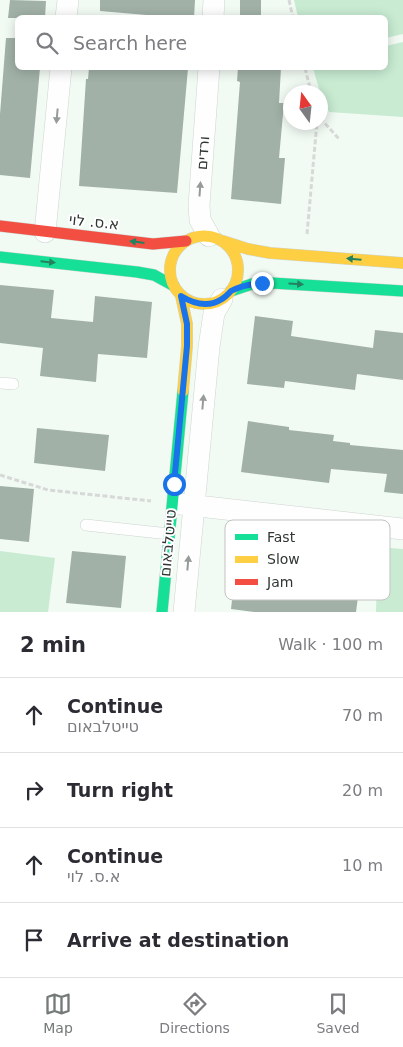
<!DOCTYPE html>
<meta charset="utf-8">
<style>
:root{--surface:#fff;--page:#f2f2f3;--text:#2b2b33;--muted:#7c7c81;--line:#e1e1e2;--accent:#747b76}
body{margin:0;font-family:"DejaVu Sans","Noto Sans Hebrew",sans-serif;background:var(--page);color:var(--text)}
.compass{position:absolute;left:283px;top:85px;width:45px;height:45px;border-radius:50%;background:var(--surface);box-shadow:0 2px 12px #0003;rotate:345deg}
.stop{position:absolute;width:15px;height:15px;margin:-11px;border:4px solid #1a73e8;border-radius:50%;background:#fff}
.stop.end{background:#1a73e8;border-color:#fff;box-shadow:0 1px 5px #0008}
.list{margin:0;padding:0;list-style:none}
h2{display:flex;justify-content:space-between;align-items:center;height:65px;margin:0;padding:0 20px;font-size:21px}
h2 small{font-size:16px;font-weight:400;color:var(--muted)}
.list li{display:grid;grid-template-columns:32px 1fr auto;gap:15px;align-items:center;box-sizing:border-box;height:75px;padding:0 20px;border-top:1px solid var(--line)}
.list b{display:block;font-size:19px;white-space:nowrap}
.list p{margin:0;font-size:16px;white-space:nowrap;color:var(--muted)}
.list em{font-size:16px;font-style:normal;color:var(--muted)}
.icon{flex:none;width:28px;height:28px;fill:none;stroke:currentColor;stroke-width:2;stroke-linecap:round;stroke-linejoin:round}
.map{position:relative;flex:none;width:403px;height:612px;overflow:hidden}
.search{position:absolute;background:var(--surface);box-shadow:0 2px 12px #0003;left:15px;right:15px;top:15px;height:55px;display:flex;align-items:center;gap:12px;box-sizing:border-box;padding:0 18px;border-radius:8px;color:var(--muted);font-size:19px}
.sheet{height:365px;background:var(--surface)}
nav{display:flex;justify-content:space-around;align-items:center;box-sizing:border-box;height:70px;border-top:1px solid var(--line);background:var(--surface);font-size:14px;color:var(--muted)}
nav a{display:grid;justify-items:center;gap:2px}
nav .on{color:var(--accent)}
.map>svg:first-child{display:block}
.green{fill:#c8ebd2}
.building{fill:#a1b1a7}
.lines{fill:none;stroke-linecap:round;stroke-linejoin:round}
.lane-casing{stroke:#ced5d0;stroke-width:12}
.street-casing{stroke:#ced5d0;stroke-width:22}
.fast-casing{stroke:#ced5d0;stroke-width:12}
.slow-casing{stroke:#ced5d0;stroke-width:12}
.jam-casing{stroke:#ced5d0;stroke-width:12}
.path{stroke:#d6d9d7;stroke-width:3;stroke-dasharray:5 2.5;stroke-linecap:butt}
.lane{stroke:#fdfefd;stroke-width:11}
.street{stroke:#fdfefd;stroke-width:21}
.fast{stroke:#16e098;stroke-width:11}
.slow{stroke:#ffcf43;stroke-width:11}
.jam{stroke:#f24e42;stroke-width:11}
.oneway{fill:#969a98}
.oneway2{fill:#248260}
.route{stroke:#1a73e8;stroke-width:6}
.labels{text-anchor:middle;stroke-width:4;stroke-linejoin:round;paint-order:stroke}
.street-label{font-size:15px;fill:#303632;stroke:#fff}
.key{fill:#fff;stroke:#c1c3c2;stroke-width:1}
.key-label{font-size:14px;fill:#303632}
</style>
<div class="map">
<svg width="403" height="612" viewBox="0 0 403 612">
<rect width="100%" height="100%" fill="#f2faf4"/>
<path class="green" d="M294,0H403V34L386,38V18L298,17Z
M403,42V117L329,112L319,89L313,68H386V46Z
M378,547L403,549V612H376Z
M0,551L55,558L48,612H0Z"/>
<path class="building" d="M10,0L46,1L45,18H8Z
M100,0H195L194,18H158V16L100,11Z
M240,0H261V18H240Z
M6,38H18V68H40L30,178L0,175V114Z
M89,68H188L177,193L79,186L86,79H88Z
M238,68H281L279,103H284L279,158H285L281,204L231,199L240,82L237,81Z
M0,285L54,290L51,318L93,322L95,296L152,302L147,358L98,354L96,382L40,376L43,348L0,343Z
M255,316L293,321L291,336L373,348L375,330L403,333V380L357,374L355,390L285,381L284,388L247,384Z
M248,421L289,427V430L334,435L333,441L350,443V445L403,450V494L384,492L387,474L331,469L329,483L241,472Z
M37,428L109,435L105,471L34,463Z
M0,486L34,489L29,542L0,539Z
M72,551L126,556L121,608L66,603Z
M279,556L329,562L328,576L351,579L349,596L358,597L356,612H254L231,609L234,583L245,584L247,565L277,568Z"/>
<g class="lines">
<g class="lane-casing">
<path id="lane" d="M0,383L13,384
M86,525L169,534"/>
</g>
<g class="street-casing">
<path id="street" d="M66,18L68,0
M213,18L214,0
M45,232L61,68
M209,236L200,220L199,205L209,68
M180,504L403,529
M184,612L209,347L214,313L222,299"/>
</g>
<g class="fast-casing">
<path id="fast" d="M0,257L137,272L154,275L174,286
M231,291L252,284L272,283L403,291
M162,612L183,391"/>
</g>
<g class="slow-casing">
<path id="slow" d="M170 270a34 34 0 1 1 68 0a34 34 0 1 1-68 0Z
M223,241L248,249L270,253L403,263
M181,296L187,324V346L183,391"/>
</g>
<g class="jam-casing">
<path id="jam" d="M0,226L153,244L186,241"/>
</g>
<path class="path" d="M289,0L293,18
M305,68L311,92
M320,118L340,140
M307,234L317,122
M0,475L48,490L151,501"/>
<use href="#lane" class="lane"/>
<use href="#street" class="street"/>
<use href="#fast" class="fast"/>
<use href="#slow" class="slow"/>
<use href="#jam" class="jam"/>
</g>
<defs><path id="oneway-solid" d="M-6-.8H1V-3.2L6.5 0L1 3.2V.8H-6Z" transform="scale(1.25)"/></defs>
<g class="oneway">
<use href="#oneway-solid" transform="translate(57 116) rotate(95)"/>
<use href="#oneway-solid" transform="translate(200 189) rotate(-86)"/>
<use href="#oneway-solid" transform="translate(203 402) rotate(-85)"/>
<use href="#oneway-solid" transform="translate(188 563) rotate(-85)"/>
</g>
<g class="oneway2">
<use href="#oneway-solid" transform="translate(137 242) rotate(-173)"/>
<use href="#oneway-solid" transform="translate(354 259) rotate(-175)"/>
<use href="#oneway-solid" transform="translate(48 262) rotate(6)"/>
<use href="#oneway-solid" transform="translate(296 284) rotate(3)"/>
</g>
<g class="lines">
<path class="route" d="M174,484L187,346V324L181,296C194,304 208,308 222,299C226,297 228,294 231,291C240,286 252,284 262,283"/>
</g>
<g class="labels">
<g class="street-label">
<text transform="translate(203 153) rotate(-86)" y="5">ורדים</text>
<text transform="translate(94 222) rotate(6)" y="5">א.ס. לוי</text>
<text transform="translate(168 543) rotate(-85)" y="5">טייטלבאום</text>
</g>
</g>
<rect x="225" y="520" width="165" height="80" rx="8" class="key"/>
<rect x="235" y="534" width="23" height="6" fill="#16e098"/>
<rect x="235" y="556" width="23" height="7" fill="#ffcf43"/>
<rect x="235" y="579" width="23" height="6" fill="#f24e42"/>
<g class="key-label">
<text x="267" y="542">Fast</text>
<text x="267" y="564">Slow</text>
<text x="267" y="587">Jam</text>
</g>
</svg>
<svg class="compass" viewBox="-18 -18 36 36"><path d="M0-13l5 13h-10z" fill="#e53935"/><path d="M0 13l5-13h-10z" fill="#7c7c81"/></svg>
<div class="stop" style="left:174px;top:484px"></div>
<div class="stop end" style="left:262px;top:283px"></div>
<div class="search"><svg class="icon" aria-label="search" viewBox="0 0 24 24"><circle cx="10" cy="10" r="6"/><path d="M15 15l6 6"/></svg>Search here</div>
</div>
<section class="sheet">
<h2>2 min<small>Walk · 100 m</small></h2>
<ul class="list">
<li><svg class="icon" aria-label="ahead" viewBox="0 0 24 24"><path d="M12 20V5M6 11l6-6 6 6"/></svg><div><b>Continue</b><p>טייטלבאום</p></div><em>70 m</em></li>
<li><svg class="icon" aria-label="right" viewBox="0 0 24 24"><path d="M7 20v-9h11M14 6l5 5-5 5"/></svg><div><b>Turn right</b></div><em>20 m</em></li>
<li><svg class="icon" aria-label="ahead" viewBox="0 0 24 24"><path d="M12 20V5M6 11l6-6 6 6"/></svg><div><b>Continue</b><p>א.ס. לוי</p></div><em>10 m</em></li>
<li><svg class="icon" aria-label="arrive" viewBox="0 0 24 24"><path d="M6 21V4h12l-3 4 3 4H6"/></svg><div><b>Arrive at destination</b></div></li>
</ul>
</section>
<nav>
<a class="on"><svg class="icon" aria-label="map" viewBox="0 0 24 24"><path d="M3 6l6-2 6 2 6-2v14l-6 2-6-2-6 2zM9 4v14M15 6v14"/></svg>Map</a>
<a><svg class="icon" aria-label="directions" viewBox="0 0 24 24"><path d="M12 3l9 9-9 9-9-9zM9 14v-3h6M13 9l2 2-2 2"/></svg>Directions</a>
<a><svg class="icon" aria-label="saved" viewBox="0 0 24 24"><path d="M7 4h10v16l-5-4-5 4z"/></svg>Saved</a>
</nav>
